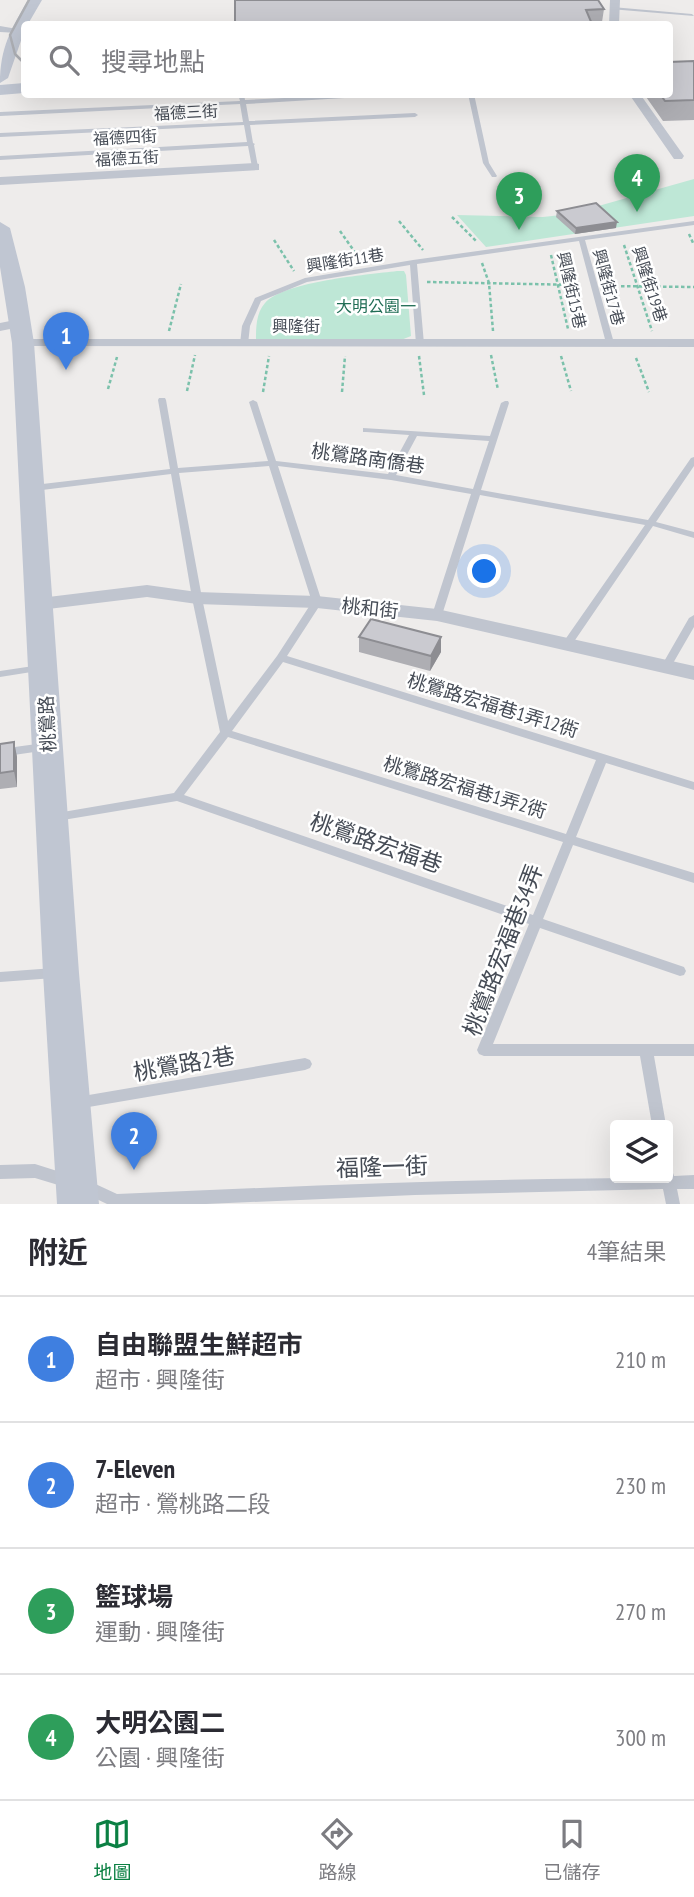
<!DOCTYPE html>
<html lang="zh-TW">
<meta charset="utf-8">
<style>
:root{--surface:#fff;--page:#f2f2f3;--text:#2b2b33;--muted:#7c7c81;--line:#e1e1e2;--accent:#0b8043}
body{margin:0;font-family:"PT Sans Narrow","Noto Sans TC",sans-serif;background:var(--page);color:var(--text)}
.controls{position:absolute;right:21px;bottom:21px;display:grid;overflow:hidden;border-radius:7px;box-shadow:0 7px 28px #0002}
.controls button{width:63px;height:63px;display:grid;place-items:center;padding:0;border:0;border-bottom:2px solid var(--line);background:var(--surface);color:var(--text);font:35px sans-serif}
.you{position:absolute;left:485px;top:572px;width:24px;height:24px;margin:-18px;border:5px solid #fff;border-radius:50%;background:#1a73e8;box-shadow:0 0 0 10px #1a73e833}
.badge{display:grid;place-items:center;width:46px;height:46px;border-radius:50%;background:var(--accent);color:#fff;font-size:23px;font-weight:700}
.pin{position:absolute;translate:-50% -58px;filter:drop-shadow(0 2px 4px #0008)}
.pin::after{content:'';position:absolute;top:37px;width:24px;height:21px;background:inherit;clip-path:polygon(0 0,100% 0,50% 100%)}
.list{margin:0;padding:0;list-style:none}
h2{display:flex;justify-content:space-between;align-items:center;height:91px;margin:0;padding:0 28px;font-size:30px}
h2 small{font-size:23px;font-weight:400;color:var(--muted)}
.list li{display:grid;grid-template-columns:46px 1fr auto;gap:21px;align-items:center;box-sizing:border-box;height:126px;padding:0 28px;border-top:2px solid var(--line)}
.list b{display:block;font-size:26px;white-space:nowrap}
.list p{margin:0;font-size:23px;white-space:nowrap;color:var(--muted)}
.list em{font-size:23px;font-style:normal;color:var(--muted)}
.icon{flex:none;width:38px;height:38px;fill:none;stroke:currentColor;stroke-width:2;stroke-linecap:round;stroke-linejoin:round}
.map{position:relative;flex:none;width:694px;height:1204px;overflow:hidden}
.search{position:absolute;background:var(--surface);box-shadow:0 7px 28px #0002;left:21px;right:21px;top:21px;height:77px;display:flex;align-items:center;gap:18px;box-sizing:border-box;padding:0 24px;border-radius:7px;color:var(--muted);font-size:26px}
.sheet{height:595px;background:var(--surface)}
nav{display:flex;justify-content:space-around;align-items:center;box-sizing:border-box;height:98px;border-top:2px solid var(--line);background:var(--surface);font-size:19px;color:var(--muted)}
nav a{display:grid;justify-items:center;gap:4px}
nav .on{color:var(--accent)}
.map>svg:first-child{display:block}
.green{fill:#bee7d6}
.lines{fill:none;stroke-linecap:round;stroke-linejoin:round}
.path{stroke:#7bc1ab;stroke-width:2.5;stroke-dasharray:3.5 2.5;stroke-linecap:butt}
.service{fill:#c0c5cf;fill-rule:evenodd}
.minor{fill:#c0c5cf;fill-rule:evenodd}
.secondary{fill:#c0c6d2;fill-rule:evenodd}
.rail{stroke:#aeb0b5;stroke-width:2.5}
.wall{fill:#aeaeb3}
.shaded-wall{fill:#8d8d92}
.building{fill:#cacad0;stroke:#8d8d92;stroke-width:2}
.labels{text-anchor:middle;stroke-width:5;stroke-linejoin:round;paint-order:stroke}
.far-street-label{font-size:16px;fill:#464c56;stroke:#fff}
.far-park-label{font-size:16px;fill:#216d55;stroke:#fff}
.street-label{font-size:19px;fill:#464c56;stroke:#fff}
.near-street-label{font-size:23px;fill:#464c56;stroke:#fff}
</style>
<div class="map">
<svg width="694" height="1204" viewBox="0 0 694 1204">
<rect width="100%" height="100%" fill="#eeeceb"/>
<path class="green" d="M694,179V216L486,247L457,215L543,217L570,214Z
M397,271H404L406,275L411,336L401,340H256C256,328 256,313 265,303C285,281 366,275 397,271Z"/>
<g class="lines">
<path class="path" d="M452,217L477,242
M399,221L423,250
M340,231L359,258
M689,234L694,245
M274,240L294,271
M624,245L652,331
M551,255L568,329
M482,263L489,283L493,331
M427,282L580,285
M609,286L694,287
M169,331L181,284
M491,355L498,390
M419,356L424,395
M561,356L571,391
M636,358L649,392
M108,389L117,357
M187,391L195,355
M263,392L269,356
M342,392L345,356"/>
<path class="service" d="M612,7L692,14L694,16L610,9Z
M238,94H244L245,100L364,94H410L246,104L249,121L415,113L418,115L415,117L250,125L253,143L255,144L254,145L258,167L255,169L252,167L248,146L0,160V156L247,142L244,125L0,137V133L243,122L240,104L0,116V112L240,101Z
M468,94H474L489,163L497,176L496,177H492L483,163Z
M694,221V225L585,240L614,343L613,345H607L606,343L579,241L417,264L424,344L423,346H420L416,344L410,265L307,282L261,301L250,326L248,344L244,346L240,344L242,326L255,298L305,278L413,260Z
M159,398H165L166,400L178,468L268,461L249,402L253,400L257,402L276,461L388,474L409,435L366,432H363V428L490,436L501,403L505,401H508L509,403L481,490L648,520L691,458L694,457V466L656,522L694,532V538L653,526L571,646L567,647L562,644L645,525L480,495L442,615L437,618L432,615L471,494L391,480L278,466L322,602L287,656L694,782V790L606,763L576,837L694,873V883L573,845L543,919L684,967L686,971L684,975L680,976L540,928L493,1044H694V1056H654L666,1125H652L640,1056H484L479,1054L477,1050L529,924L177,801L57,821L53,820L51,817L53,814L57,813L174,793L220,732L192,598L171,474L34,491L30,488L34,485L170,469L158,400ZM417,436L489,441L473,489L396,475ZM269,466L312,602L277,656L228,721L202,598L179,473ZM283,662L596,760L566,834L232,731ZM228,737L563,842L533,915L184,795Z
M694,615V627L672,665L671,667H663L662,665L689,618Z
M40,665L44,666L45,668L44,670L0,677V671Z
M44,743L48,744L49,747L48,750L0,757V749Z
M54,968L58,969L60,973L58,977L54,978L0,982V972Z
M305,1058L310,1060L312,1064L310,1068L305,1070L77,1109L72,1107L70,1103L72,1099L77,1097Z
M35,1164L73,1176L75,1181L73,1186L68,1188L35,1178L0,1179V1165Z
M668,1171L673,1173L674,1176L694,1175V1189H677L680,1204H666L663,1189L415,1195L206,1204H107L84,1193L82,1188L84,1183L89,1181L117,1194C300,1186 485,1178 668,1178Z"/>
<path class="minor" d="M610,0H620L619,24H609Z
M0,26L23,30L18,33L0,32Z
M629,94H640L684,156L682,159H674Z
M255,163L259,164V170L0,185V177Z
M20,319L25,320L27,323L25,326L0,331V323Z
M23,339H694V347L18,346L16,343Z
M147,585L197,592L317,596L437,609L694,666V680L437,621L317,608L197,604L147,597L40,610L33,608L30,604L33,600L40,598Z"/>
<path class="secondary" d="M28,0H42L28,24H24V32L8,78L0,83C0,48 11,29 28,0Z
M24,83V93L0,95V85Z
M0,222L10,228L25,287L34,343L79,973L99,1204H57L43,973L12,343L0,267Z"/>
<path class="rail" d="M24,63L15,54L10,35L29,0"/>
</g>
<path class="wall" d="M235,0L604,9L602,22L592,23Z
M694,61V120L663,121L644,94H669Z
M557,211L616,228L575,234L556,217Z
M359,637H441V652L430,671L359,652Z
M14,742L17,757V787L0,789V744Z"/>
<path class="shaded-wall" d="M617,222L616,228L575,234L576,228Z
M441,637V652L430,671L431,656Z
M14,742L17,757V787L14,771Z"/>
<path class="building" d="M235,0H598L604,9L586,10L592,24H235Z
M694,61V100L665,101L660,94H669V62Z
M596,203L617,222L576,228L557,211Z
M371,619L441,637L431,656L359,637Z
M14,742V771L0,773V744Z"/>
<g class="labels">
<g class="far-street-label">
<text transform="translate(186 112) rotate(-3)" y="6">福德三街</text>
<text transform="translate(125 137) rotate(-3)" y="6">福德四街</text>
<text transform="translate(127 158) rotate(-3)" y="6">福德五街</text>
<text transform="translate(345 260) rotate(-9)" y="6">興隆街11巷</text>
<text transform="translate(650 284) rotate(72)" y="6">興隆街19巷</text>
<text transform="translate(609 287) rotate(75)" y="6">興隆街17巷</text>
<text transform="translate(572 290) rotate(77)" y="6">興隆街15巷</text>
<text x="296" y="332">興隆街</text>
</g>
<g class="far-park-label">
<text x="376" y="312">大明公園一</text>
</g>
<g class="street-label">
<text transform="translate(368 458) rotate(8)" y="7">桃鶯路南僑巷</text>
<text transform="translate(370 608) rotate(6)" y="7">桃和街</text>
<text transform="translate(493 705) rotate(17)" y="7">桃鶯路宏福巷1弄12衖</text>
<text transform="translate(47 724) rotate(-93)" y="7">桃鶯路</text>
<text transform="translate(465 787) rotate(17)" y="7">桃鶯路宏福巷1弄2衖</text>
</g>
<g class="near-street-label">
<text transform="translate(376 843) rotate(19)" y="8">桃鶯路宏福巷</text>
<text transform="translate(503 950) rotate(-69)" y="8">桃鶯路宏福巷34弄</text>
<text transform="translate(184 1064) rotate(-10)" y="8">桃鶯路2巷</text>
<text transform="translate(382 1167) rotate(-2)" y="8">福隆一街</text>
</g>
</g>
</svg>
<div class="controls">
<button><svg class="icon" aria-label="layers" viewBox="0 0 24 24"><path d="M12 4l9 5-9 5-9-5zM3 14l9 5 9-5"/></svg></button>
</div>
<div class="you"></div>
<div class="pin badge" style="left:66px;top:370px;background:#3f7fe0">1</div>
<div class="pin badge" style="left:134px;top:1170px;background:#3f7fe0">2</div>
<div class="pin badge" style="left:519px;top:230px;background:#2e9e5b">3</div>
<div class="pin badge" style="left:637px;top:212px;background:#2e9e5b">4</div>
<div class="search"><svg class="icon" aria-label="search" viewBox="0 0 24 24"><circle cx="10" cy="10" r="6"/><path d="M15 15l6 6"/></svg>搜尋地點</div>
</div>
<section class="sheet">
<h2>附近<small>4筆結果</small></h2>
<ul class="list">
<li><span class="badge" style="background:#3f7fe0">1</span><div><b>自由聯盟生鮮超市</b><p>超市 · 興隆街</p></div><em>210 m</em></li>
<li><span class="badge" style="background:#3f7fe0">2</span><div><b>7-Eleven</b><p>超市 · 鶯桃路二段</p></div><em>230 m</em></li>
<li><span class="badge" style="background:#2e9e5b">3</span><div><b>籃球場</b><p>運動 · 興隆街</p></div><em>270 m</em></li>
<li><span class="badge" style="background:#2e9e5b">4</span><div><b>大明公園二</b><p>公園 · 興隆街</p></div><em>300 m</em></li>
</ul>
</section>
<nav>
<a class="on"><svg class="icon" aria-label="map" viewBox="0 0 24 24"><path d="M3 6l6-2 6 2 6-2v14l-6 2-6-2-6 2zM9 4v14M15 6v14"/></svg>地圖</a>
<a><svg class="icon" aria-label="directions" viewBox="0 0 24 24"><path d="M12 3l9 9-9 9-9-9zM9 14v-3h6M13 9l2 2-2 2"/></svg>路線</a>
<a><svg class="icon" aria-label="saved" viewBox="0 0 24 24"><path d="M7 4h10v16l-5-4-5 4z"/></svg>已儲存</a>
</nav>
